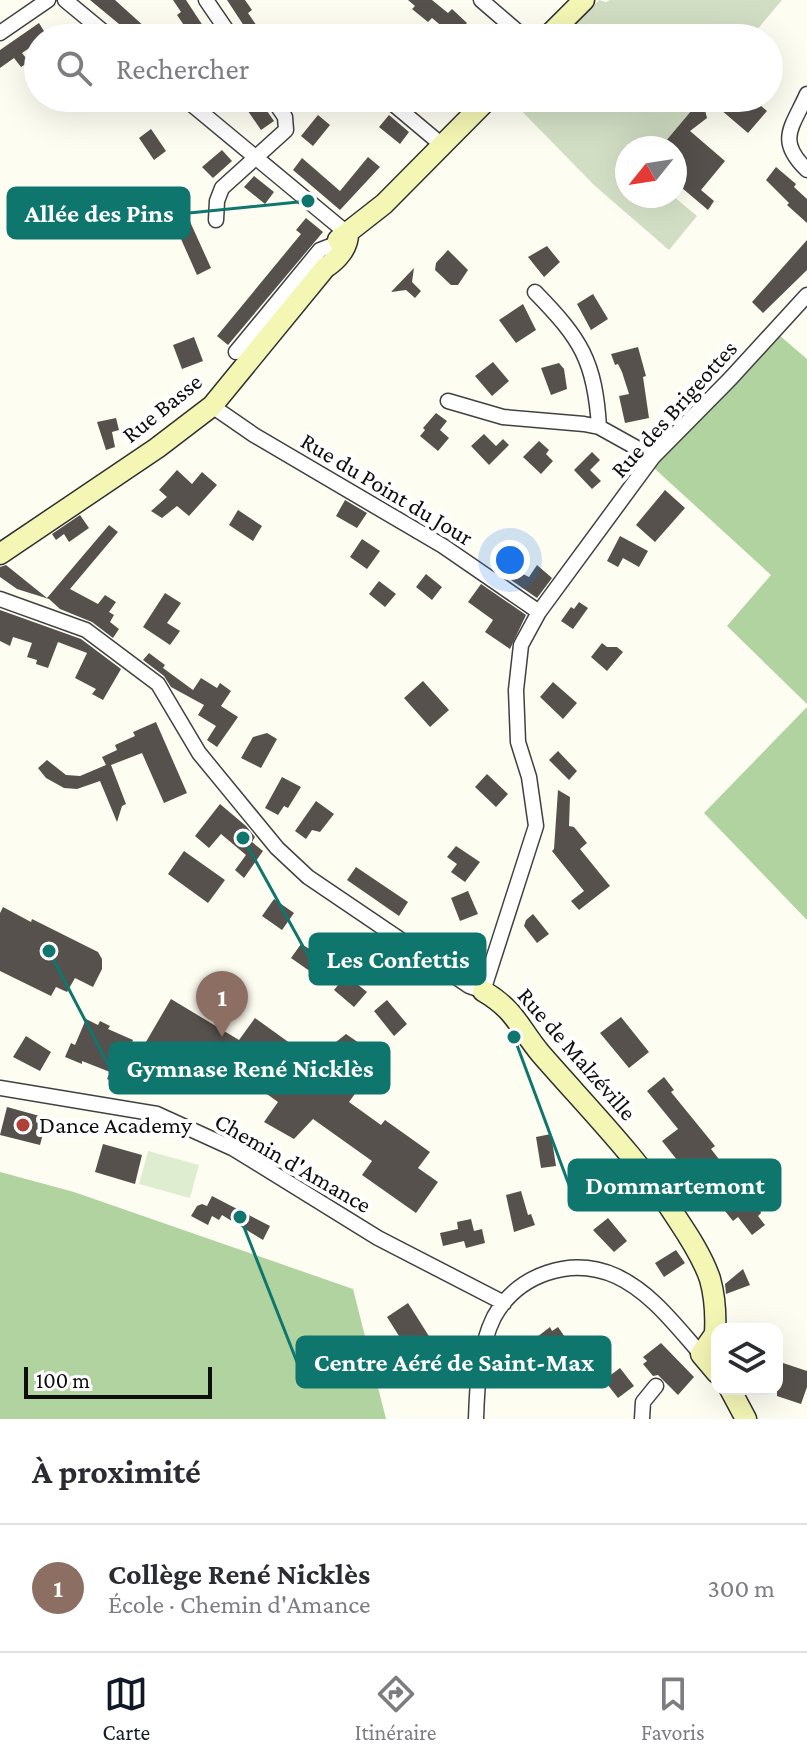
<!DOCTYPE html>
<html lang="fr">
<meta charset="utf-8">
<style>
:root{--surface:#fff;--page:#f7f7f7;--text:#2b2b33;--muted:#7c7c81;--line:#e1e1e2;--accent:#111827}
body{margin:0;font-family:"Crimson Pro",serif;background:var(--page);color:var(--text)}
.controls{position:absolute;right:24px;bottom:24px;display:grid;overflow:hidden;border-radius:16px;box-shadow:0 8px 32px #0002}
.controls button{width:72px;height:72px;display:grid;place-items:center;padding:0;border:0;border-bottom:2px solid var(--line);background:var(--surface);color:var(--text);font:40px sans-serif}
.compass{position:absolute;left:615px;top:136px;width:72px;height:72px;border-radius:50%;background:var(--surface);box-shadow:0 8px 32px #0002;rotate:240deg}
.scale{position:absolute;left:24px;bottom:20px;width:188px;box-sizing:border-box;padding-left:8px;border:4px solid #0e0e0e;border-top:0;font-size:22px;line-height:28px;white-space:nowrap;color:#0e0e0e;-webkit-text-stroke:6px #fff;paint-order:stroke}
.you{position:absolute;left:510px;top:560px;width:28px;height:28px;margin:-20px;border:6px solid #fff;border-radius:50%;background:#1a73e8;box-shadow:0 0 0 12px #1a73e833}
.badge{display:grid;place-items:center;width:52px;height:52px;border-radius:50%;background:var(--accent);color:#fff;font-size:26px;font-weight:700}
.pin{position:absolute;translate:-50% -66px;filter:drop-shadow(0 2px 4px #0008)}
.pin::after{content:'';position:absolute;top:42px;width:28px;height:24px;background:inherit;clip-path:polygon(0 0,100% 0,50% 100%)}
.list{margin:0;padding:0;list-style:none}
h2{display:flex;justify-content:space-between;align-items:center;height:104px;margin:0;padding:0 32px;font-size:34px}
h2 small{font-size:26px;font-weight:400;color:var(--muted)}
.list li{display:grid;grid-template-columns:52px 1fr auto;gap:24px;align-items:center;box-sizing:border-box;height:128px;padding:0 32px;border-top:2px solid var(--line)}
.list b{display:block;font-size:30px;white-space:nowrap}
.list p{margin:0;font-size:26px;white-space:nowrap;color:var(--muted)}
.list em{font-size:26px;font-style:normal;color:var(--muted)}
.icon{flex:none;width:44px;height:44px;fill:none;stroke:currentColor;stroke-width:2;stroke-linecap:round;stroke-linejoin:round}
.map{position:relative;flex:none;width:807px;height:1419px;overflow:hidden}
.search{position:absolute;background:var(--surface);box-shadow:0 8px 32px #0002;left:24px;right:24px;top:24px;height:88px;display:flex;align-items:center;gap:20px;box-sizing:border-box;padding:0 28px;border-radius:44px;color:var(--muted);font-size:30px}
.sheet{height:232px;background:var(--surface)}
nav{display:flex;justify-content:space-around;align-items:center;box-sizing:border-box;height:112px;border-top:2px solid var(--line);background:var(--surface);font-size:22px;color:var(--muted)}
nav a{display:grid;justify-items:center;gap:4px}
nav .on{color:var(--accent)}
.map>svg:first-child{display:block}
.forest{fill:#b0d3a0}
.cemetery{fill:#d2dec4}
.pitch{fill:#deedcf}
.building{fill:#56514c}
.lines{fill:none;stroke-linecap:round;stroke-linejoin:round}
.street-casing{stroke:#414141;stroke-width:17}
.secondary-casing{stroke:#303030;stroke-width:23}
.street{stroke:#fff;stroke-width:14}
.secondary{stroke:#f4f6b4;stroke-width:20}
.poi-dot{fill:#af4136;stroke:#fff;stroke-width:3}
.labels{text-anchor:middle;stroke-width:8;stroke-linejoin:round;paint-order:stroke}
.street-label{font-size:24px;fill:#0e0e0e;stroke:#fff}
.poi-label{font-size:24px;fill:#0e0e0e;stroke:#fff;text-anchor:start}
.leader{fill:none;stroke:#0f766e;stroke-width:3}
.callout-dot{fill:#0f766e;stroke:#fff;stroke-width:3}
.callout{fill:#0f766e;stroke:#0f766e;stroke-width:3}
.callout-label{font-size:26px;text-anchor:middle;font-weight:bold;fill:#fff}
</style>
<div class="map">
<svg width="807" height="1419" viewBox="0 0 807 1419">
<rect width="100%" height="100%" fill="#fdfdf2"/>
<path class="forest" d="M779,335L807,359V704L727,626L771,575L654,468Z
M807,707V920L704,813Z
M0,1172L74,1192L353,1289L386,1419H0Z"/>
<path class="cemetery" d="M599,0L606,2L610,0H782L750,38H561Z
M509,98H702L660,148H627V196H673L697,216L669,250L595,186Z"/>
<path class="pitch" d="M148,1151L199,1165L190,1198L139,1184Z"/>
<path class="building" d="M90,0H115L157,38H136Z
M173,0H186L205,29L192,37L177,15L181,12Z
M227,0H245L252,10L248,13L265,38H252Z
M408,0H432L448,13L452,9L467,23L464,26L478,38H456L432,18L428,22L412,9L415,6Z
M39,23L47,36L38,38V42L22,53L29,62L21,67L14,58L0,68V50Z
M239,98H258L274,121L261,130Z
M702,98L707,118L690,131L725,161L701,190L714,201L708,210L675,182V148H660Z
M707,98H752L767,111L748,133Z
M318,115L330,125L313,146L301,136Z
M389,115L409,132L400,144L379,127Z
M151,129L166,151L154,160L139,138Z
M222,150L232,161L213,178L202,167Z
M368,157L380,167L340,210L293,170L302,158L340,191Z
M776,167L796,184L794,187L807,199V223L787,205L789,203L766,180Z
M254,176L274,192L265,204L244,187Z
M187,215L211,268L197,275L173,221Z
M306,218L323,232L228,345L217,336L301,234L296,230Z
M807,240V270L763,313L752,302Z
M547,246L560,262L544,277L528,257Z
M448,250L468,270L458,285H451L435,270L436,263Z
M414,268L412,282L421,291L415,298L406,290L391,292Z
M593,294L608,319L591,330L577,304Z
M523,304L536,330L516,343L499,320Z
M194,337L203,361L182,369L173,345Z
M638,347L646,376L643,377L649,418L625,423L619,396L629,394L622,372L618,364L615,365L611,354Z
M493,362L509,381L492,396L475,376Z
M559,363L564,369L567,389L551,395L541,368Z
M436,413L447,421L440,430L449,438L438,451L420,436L425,430L423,428Z
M116,418L119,430L112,432L115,447L106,450L97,422Z
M484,434L496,446L503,439L509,445L489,465L471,446Z
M539,441L549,450L546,454L553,461L541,474L523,457Z
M592,452L600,460L590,470L601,481L592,489L574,470Z
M177,470L192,484L202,472L217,485L189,516L177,506L162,518L151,511L167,497L159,490Z
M665,490L685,508L655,542L636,525Z
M345,500L367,513L357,528L336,516Z
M238,510L262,526L253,541L229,525Z
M80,515L89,528L69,542L64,534L56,540L52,534Z
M109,525L118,532L70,589L98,604L105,595L116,602L109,612L114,615L110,622L119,629L113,638L92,622L60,609L49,599L17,589L0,577V567L6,565L47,598Z
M620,536L648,551L639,567L623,558L618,567L607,561Z
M362,539L380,551L367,569L350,557Z
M537,565L552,578L537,598L502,574L504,571L512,577L514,575L518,578L521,573L529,577Z
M426,574L442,587L432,600L416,587Z
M379,581L396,594L385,607L369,594Z
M481,584L526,615L510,649L485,632L493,620L468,602Z
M165,593L181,603L167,623L180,631L170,645L143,627Z
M579,602L588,608L573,629L561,621L571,607L574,609Z
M0,610L81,639L121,669L103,700L92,694L96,689L75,678L87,653L58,642L48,668L36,664L37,660L27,657L32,643L13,637L10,646L0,641Z
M602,643L607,647H617L623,652L607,671L591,657Z
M149,653L165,665L163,668L193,690L201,678L217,688L220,683L231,691L221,706L238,717L217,747L207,740L216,726L198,715L204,705L171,687L164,676L143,660Z
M423,681L449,710L430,727L404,698Z
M553,682L577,703L563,719L540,697Z
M156,722L187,793L164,803L142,753L111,765L126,804L122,806L117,822L100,781L77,789L64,788L46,778L38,768L47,760L66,775L80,776L106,765L102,757L117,750L115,745L135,736L133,732Z
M267,733L277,739L261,768L241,758L253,737Z
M558,751L577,771L569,780L549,760Z
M487,774L508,794L496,807L475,787Z
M282,777L301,787L288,808L284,806L278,815L265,808Z
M558,790L570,797L569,826L574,827L587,843L580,849L610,886L579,910L571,901L584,891L552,851L554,849Z
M316,801L334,814L320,832L312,830L306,839L295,831Z
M220,804L246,826L255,837L252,842L263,851L244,878L235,870L246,855L221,834L209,848L195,836Z
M456,846L480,862L465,882L451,872L457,864L447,857Z
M184,851L225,880L208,903L168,874Z
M356,867L408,902L399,916L347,880Z
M468,891L478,914L460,921L451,898Z
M274,899L294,913L282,930L262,916Z
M3,907L31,922L32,919L98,952L102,959V969L93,987L75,978L67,992L56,987L51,996L0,971V913Z
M533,914L549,934L537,943L524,926L526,920Z
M301,944L322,956L311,972L291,958Z
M346,975L367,992L354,1007L334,990Z
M171,999L239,1040L255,1018L312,1059L315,1056L344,1078L356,1063L331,1046L346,1034L381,1058L349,1102L381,1125L385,1120L430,1152L418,1168L438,1182L416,1213L362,1175L372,1161L313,1119L294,1139L264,1122L278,1102L208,1052L193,1076L143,1047Z
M387,1000L407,1024L394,1036L374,1011Z
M621,1017L649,1052L629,1068L600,1033Z
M86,1019L98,1025L100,1021L110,1026L108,1029L133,1040L120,1069L133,1074L127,1087L107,1079L110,1072L82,1061V1064L65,1057L71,1043L75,1045Z
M26,1036L51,1052L40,1071L13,1057Z
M664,1077L674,1090L671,1092L715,1146L711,1149L740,1186L765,1166L769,1171L771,1169L776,1176L777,1182L774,1191L759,1204L761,1213L758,1216L765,1225L752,1235L738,1217L733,1221L712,1195L708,1199L662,1141L678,1129L647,1091Z
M7,1107L47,1118L40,1145L0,1135Z
M551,1134L556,1166L541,1168L536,1137Z
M103,1144L142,1155L135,1184L95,1172Z
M521,1191L528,1215L531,1214L535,1225L514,1232L506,1195Z
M212,1196L270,1226L263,1240L222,1215L219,1220L212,1216L208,1225L191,1216L197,1206L202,1204L207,1206Z
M608,1218L627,1241L614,1252L593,1230Z
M471,1219L474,1231L482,1229L485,1243L466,1248L464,1241L443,1246L440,1233L458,1229L457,1222Z
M676,1250L685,1263L664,1277L655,1263Z
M743,1269L750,1285L726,1294L725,1284Z
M408,1303L432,1341L411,1355L387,1317Z
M550,1327L552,1331L558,1327L576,1353L558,1366L537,1337Z
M661,1343L694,1377L678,1395L658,1375L653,1376L643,1364L647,1361L643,1357Z
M777,1361L807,1371V1387L801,1404L777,1396Z
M620,1368L634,1386L618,1398L604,1380Z"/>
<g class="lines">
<g class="street-casing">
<path id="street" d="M65,0L111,38
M206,0L232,38
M481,0L525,38
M0,33L48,0
M807,94C792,128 776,140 807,170
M184,98L348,234
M386,98L442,145
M216,220L217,201L222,188L286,130L285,117L272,98
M535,292C581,339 595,361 599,427
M236,352L320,250L333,245
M448,401L503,417L584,424L599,427L653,457
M212,406L254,435L443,546L539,612
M0,599L86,630L158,684L199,753L277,848L308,877L469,986L483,991L536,826L529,777L518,742L516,690L521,645L539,612L653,457L730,379L807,295
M0,1088L157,1114L234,1149L378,1238L504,1303
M476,1419C477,1386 479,1347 494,1317C518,1274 571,1256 616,1276C651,1292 676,1326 701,1354
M642,1419L643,1402L656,1386"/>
</g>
<g class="secondary-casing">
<path id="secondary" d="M546,38L584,0
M338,240L384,204L489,98
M0,554L157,448L212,406L325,268C337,260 348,248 348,234
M483,991C516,1010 519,1028 541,1054C588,1108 639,1159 678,1220C690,1238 703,1258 710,1279C715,1297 716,1316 715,1334L701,1354L717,1373
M730,1389L746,1419"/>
</g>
<use href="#street" class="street"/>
<use href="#secondary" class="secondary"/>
</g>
<circle class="poi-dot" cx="23" cy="1125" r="8"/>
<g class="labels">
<g class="street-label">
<text transform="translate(162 408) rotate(-39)" y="8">Rue Basse</text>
<text transform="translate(674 409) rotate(-48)" y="8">Rue des Brigeottes</text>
<text transform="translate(387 489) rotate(31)" y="8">Rue du Point du Jour</text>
<text transform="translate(577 1054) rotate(49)" y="8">Rue de Malzéville</text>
<text transform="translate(293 1163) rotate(30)" y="8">Chemin d'Amance</text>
</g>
<g class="poi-label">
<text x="39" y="1133">Dance Academy</text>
</g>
</g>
<path class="leader" d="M308 201L189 213M243 838L310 959M49 951L110 1068M514 1037L569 1185M240 1217L297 1362"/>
<g class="callout-dot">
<circle cx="308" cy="201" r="8"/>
<circle cx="243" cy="838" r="8"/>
<circle cx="49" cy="951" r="8"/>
<circle cx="514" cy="1037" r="8"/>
<circle cx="240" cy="1217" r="8"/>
</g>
<g class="callout">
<rect x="8" y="188" width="181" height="50" rx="8"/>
<rect x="310" y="934" width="175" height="50" rx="8"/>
<rect x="110" y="1043" width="279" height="50" rx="8"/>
<rect x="569" y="1160" width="211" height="50" rx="8"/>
<rect x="297" y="1337" width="313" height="50" rx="8"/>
</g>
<g class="callout-label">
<text x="99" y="222">Allée des Pins</text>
<text x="398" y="968">Les Confettis</text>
<text x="250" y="1077">Gymnase René Nicklès</text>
<text x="675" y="1194">Dommartemont</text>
<text x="454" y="1371">Centre Aéré de Saint-Max</text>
</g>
</svg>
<div class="controls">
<button><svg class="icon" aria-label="layers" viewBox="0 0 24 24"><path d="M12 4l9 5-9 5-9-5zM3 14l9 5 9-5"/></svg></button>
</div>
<svg class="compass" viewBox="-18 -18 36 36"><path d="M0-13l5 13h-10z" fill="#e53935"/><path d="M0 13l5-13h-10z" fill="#7c7c81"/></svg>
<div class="scale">100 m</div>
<div class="you"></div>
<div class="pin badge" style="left:222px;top:1037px;background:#8d6e63">1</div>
<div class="search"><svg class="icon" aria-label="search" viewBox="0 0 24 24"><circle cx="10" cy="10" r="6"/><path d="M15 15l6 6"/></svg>Rechercher</div>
</div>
<section class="sheet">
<h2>À proximité<small></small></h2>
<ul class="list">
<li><span class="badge" style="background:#8d6e63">1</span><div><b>Collège René Nicklès</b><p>École · Chemin d'Amance</p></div><em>300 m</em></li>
</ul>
</section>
<nav>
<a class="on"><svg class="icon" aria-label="map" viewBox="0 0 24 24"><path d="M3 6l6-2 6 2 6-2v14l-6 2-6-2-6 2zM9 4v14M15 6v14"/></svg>Carte</a>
<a><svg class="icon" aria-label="directions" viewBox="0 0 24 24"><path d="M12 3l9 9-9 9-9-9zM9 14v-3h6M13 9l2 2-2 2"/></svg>Itinéraire</a>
<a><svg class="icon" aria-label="saved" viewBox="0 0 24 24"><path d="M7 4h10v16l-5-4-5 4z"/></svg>Favoris</a>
</nav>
